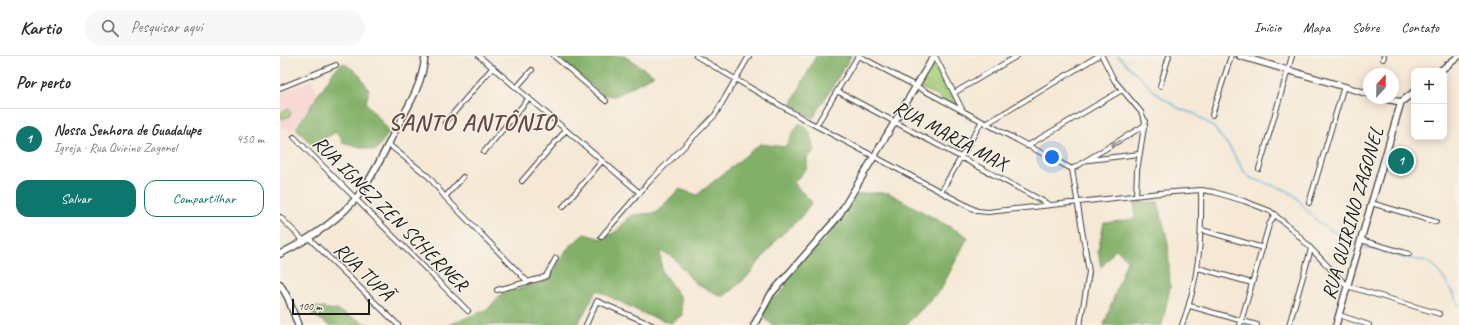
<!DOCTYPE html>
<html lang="pt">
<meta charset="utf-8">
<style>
:root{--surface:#fff;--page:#f7f7f7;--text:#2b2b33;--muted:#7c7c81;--line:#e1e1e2;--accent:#0f766e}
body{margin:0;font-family:Caveat,sans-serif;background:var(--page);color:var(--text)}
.controls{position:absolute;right:12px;top:12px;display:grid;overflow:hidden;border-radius:8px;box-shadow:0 2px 10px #0003}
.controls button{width:36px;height:36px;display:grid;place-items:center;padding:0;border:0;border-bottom:1px solid var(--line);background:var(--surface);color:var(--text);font:20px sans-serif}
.compass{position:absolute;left:1083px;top:12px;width:36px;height:36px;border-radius:50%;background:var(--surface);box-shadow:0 2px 10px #0003;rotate:22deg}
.scale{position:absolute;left:12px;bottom:10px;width:78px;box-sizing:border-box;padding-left:4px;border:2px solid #1c1c1c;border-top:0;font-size:11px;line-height:14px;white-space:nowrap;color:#1c1c1c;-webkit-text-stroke:3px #f7f3e8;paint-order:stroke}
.you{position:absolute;left:772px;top:101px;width:14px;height:14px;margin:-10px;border:3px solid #fff;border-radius:50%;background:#1a73e8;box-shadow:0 0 0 6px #1a73e833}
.badge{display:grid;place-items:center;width:26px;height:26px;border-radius:50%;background:var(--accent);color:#fff;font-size:13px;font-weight:700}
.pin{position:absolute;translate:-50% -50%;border:2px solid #fff;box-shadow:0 1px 4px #0006}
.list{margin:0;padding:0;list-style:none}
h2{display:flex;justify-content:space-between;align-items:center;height:52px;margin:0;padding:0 16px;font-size:17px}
h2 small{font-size:13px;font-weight:400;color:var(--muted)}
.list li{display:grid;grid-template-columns:26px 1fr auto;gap:12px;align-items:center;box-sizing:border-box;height:60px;padding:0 16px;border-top:1px solid var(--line)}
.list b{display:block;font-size:15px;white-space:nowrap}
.list p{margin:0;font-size:13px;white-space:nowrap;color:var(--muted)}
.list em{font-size:13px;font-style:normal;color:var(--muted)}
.actions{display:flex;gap:8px;padding:12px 16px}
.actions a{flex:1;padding:9px 0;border:1px solid var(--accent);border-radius:12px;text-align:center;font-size:14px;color:var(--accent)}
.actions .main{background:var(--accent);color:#fff}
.icon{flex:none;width:22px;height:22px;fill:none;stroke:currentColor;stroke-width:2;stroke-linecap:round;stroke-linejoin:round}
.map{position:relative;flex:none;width:1179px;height:269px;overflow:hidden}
header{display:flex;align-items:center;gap:24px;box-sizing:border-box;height:56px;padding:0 20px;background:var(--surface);border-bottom:1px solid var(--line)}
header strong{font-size:19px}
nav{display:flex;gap:22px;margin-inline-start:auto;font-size:14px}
.search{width:280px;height:36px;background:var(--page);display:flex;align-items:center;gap:10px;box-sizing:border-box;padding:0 14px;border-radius:22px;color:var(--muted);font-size:15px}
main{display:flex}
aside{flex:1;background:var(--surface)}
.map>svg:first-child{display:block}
.built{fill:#f7d0cd}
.green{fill:#a3cc77;stroke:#60744a}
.forest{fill:#82b068;stroke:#4f6642}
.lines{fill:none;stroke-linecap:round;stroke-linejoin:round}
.stream{stroke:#63b9df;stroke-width:1.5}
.minor-casing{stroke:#3d3b38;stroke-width:6}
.tertiary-casing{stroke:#3d3b38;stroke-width:8}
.minor{stroke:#fff;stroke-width:4}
.tertiary{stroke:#fff;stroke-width:5.5}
.oneway{fill:#999}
.labels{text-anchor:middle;stroke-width:3;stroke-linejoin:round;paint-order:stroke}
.street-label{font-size:20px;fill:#1c1c1c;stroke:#f7f3e8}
.district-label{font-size:24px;font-weight:bold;letter-spacing:1px;fill:#674948;stroke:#f7f3e8}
</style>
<header>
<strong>Kartio</strong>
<div class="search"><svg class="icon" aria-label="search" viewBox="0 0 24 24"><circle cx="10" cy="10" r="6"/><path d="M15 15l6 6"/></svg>Pesquisar aqui</div>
<nav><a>Início</a><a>Mapa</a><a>Sobre</a><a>Contato</a></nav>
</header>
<main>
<aside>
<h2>Por perto<small></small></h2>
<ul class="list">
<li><span class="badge">1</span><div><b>Nossa Senhora de Guadalupe</b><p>Igreja · Rua Quirino Zagonel</p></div><em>450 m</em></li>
</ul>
<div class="actions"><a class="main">Salvar</a><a>Compartilhar</a></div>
</aside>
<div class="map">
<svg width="1179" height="269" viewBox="0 0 1179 269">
<rect width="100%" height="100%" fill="#f7f3e8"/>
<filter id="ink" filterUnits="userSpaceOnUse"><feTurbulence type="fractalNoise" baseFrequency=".025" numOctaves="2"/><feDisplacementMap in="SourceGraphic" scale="8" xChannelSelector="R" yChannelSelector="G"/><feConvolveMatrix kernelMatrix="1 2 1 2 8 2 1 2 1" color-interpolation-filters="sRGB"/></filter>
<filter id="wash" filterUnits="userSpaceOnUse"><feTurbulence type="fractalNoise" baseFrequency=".012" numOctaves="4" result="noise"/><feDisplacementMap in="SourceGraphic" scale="16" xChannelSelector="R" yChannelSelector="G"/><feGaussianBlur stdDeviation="0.9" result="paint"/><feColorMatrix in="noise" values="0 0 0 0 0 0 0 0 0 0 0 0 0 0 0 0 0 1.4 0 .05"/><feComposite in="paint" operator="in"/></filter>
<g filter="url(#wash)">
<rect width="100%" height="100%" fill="#f6e8d5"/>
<path class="built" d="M31,24L38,38L10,77L7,71L0,73V37Z"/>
<path class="green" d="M654,3L679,52L638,30Z
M9,53L11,59L2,63L0,57Z"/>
<path class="forest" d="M277,0H344L374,19L334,40L323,39Z
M536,0H571L533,62L511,49Z
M63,7L78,17L89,34L86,47L107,72L108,78L95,95L62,86L61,82L56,76L32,89L16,72L54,15Z
M519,67L529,75L534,95L527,101V112L513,127L532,146L519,163L498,182L467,221L443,241L415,227L393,201L380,195L382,216L400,241L402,259L391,267L364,258L317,234L297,269H169L208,253L221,238L267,225L287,193L304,178L322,183L337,175L351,159L376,157L399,133L417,139L480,88L505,91Z
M588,137H609L688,181L661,233L626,269H493L481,260L491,242L497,241L506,231L505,226L523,203L547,182L577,138Z
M855,146H878L888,187L890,231L882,269H824L847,204L836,193C829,198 828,206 821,211L818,195L824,167L855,163Z
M30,250L56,254L89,269H49L32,258Z"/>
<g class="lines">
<path class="stream" d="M838,0L877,38L900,53L915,58L933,71L948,89L965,117L971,122L1006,134L1015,140L1032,160L1042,169L1074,187
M1084,191L1124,202L1147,205L1155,211L1167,227L1179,249"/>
</g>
</g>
<g filter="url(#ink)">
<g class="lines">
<g class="minor-casing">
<path id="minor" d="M199,0L360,137
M274,0L326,45
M416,0L527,65L697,155L708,156L880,137L921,134L934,136L964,145L990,155L1013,174L1067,230L1160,258
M579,0L792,113
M655,0L683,55
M822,0L834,24L861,56L865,65L857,115L856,140
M1103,3L1104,0
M880,30L889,0
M237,31L252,14
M0,32L56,9
M557,35L770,149
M674,37L737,0
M932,59L951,0
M165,67L213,11
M706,68L818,0
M536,70L578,0
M14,81L188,255
M108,88L149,121L165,141L248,226
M747,90L842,34
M204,96L249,42
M809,104L859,98
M792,113L809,216L800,269
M792,113L865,69
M979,113L1012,0
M242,125L286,74
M661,136L702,65
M165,141L183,121
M1029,147L1064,30
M1091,147L1156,166
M283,151L322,105
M0,161L24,185
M922,174L983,192
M321,181L368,127L435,59L469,0
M29,182L118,269
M1081,184L1129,198
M918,212L972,227
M217,234L262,222L266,220L276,202
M910,250L977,269
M1059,259L1089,269
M306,269L317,245L372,269
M902,269C919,225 922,180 921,134
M960,269L989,169L995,158
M1009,269L1031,193"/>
</g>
<g class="tertiary-casing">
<path id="tertiary" d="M960,0L1089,38
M1160,15L1179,0
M1101,42L1121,46
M0,198C31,182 61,163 82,135C96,115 106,92 117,71C130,48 143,26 145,0
M0,228L8,242L18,269
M474,269L491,238L558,161L654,0
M1056,269L1121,46L1134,36"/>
</g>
<use href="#minor" class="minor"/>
<use href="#tertiary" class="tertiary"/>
</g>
<defs><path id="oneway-solid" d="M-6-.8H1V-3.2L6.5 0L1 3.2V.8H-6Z"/></defs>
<use class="oneway" href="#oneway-solid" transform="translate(836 87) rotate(149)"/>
</g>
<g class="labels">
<g class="street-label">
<text transform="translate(671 79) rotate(28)" y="7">RUA MARIA MAX</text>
<text transform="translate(111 157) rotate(45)" y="7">RUA IGNEZ ZEN SCHERNER</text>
<text transform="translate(1072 157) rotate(-74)" y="7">RUA QUIRINO ZAGONEL</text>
<text transform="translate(84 215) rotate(44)" y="7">RUA TUPÃ</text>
</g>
<g class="district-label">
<text x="192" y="74">SANTO ANTÔNIO</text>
</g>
</g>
</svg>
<div class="controls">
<button>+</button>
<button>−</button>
</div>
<svg class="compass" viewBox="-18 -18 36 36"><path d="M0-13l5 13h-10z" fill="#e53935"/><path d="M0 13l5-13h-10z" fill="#7c7c81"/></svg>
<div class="scale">100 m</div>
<div class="you"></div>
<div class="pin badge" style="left:1121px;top:105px">1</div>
</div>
</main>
